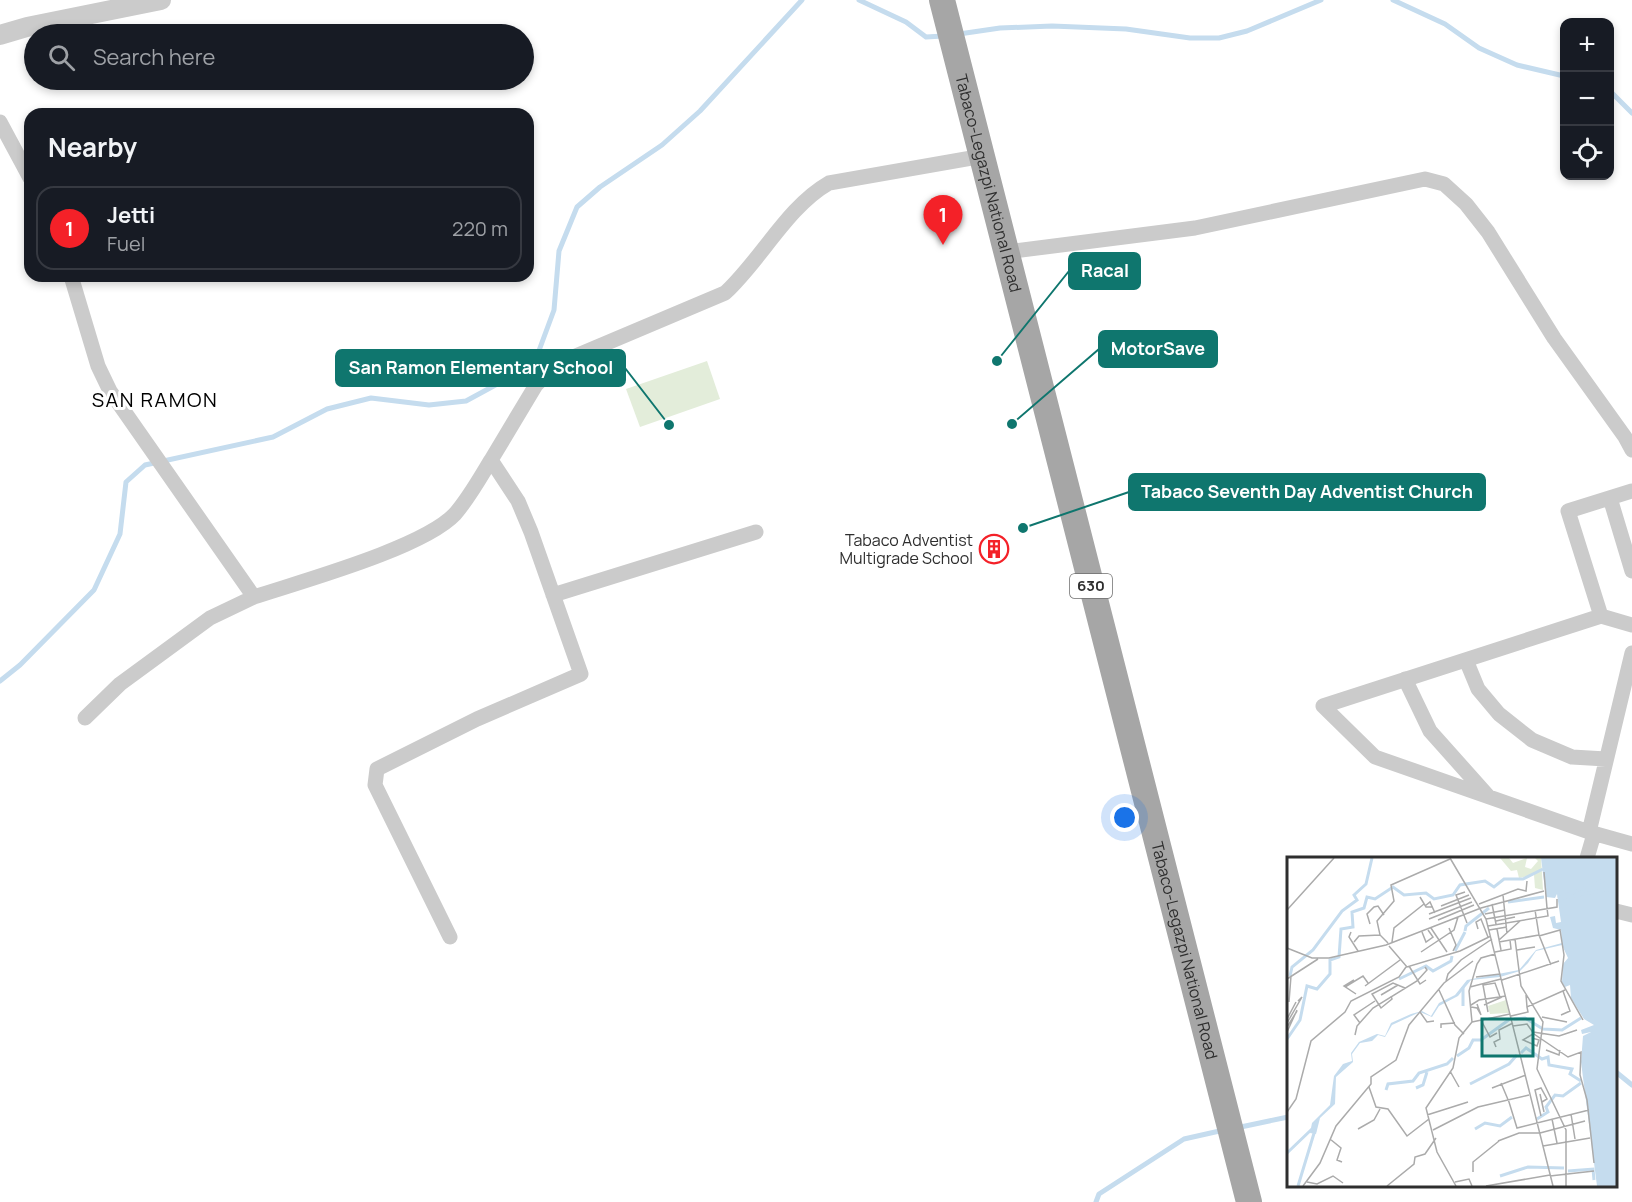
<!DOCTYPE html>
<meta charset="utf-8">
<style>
:root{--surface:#171b24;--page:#242831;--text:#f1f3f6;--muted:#9ea1a6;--line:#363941;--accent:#f42128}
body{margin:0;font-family:Manrope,sans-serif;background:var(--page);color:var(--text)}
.controls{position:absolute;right:18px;top:18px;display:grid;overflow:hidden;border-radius:12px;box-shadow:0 3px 9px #0003}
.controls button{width:54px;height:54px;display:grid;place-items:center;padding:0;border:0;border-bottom:2px solid var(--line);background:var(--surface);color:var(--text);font:30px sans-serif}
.you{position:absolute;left:1125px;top:818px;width:21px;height:21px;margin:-15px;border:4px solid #fff;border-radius:50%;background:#1a73e8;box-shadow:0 0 0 9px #1a73e833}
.badge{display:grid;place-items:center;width:39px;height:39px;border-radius:50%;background:var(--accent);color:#fff;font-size:20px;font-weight:700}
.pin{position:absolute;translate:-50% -50px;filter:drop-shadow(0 2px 3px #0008)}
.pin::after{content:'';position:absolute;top:32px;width:21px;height:18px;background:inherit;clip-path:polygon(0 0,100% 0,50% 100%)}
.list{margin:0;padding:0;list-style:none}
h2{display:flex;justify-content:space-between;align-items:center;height:78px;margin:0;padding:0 24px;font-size:26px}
h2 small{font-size:20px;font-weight:400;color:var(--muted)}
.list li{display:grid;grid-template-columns:39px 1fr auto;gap:18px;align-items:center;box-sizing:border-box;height:84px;margin:0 12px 12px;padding:0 12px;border:2px solid var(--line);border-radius:18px}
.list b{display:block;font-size:22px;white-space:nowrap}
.list p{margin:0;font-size:20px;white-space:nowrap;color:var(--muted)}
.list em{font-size:20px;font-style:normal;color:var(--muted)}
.icon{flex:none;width:33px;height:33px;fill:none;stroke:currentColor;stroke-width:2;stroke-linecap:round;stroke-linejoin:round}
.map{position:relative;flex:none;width:1632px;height:1202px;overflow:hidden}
.search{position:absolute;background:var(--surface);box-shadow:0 3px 9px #0003;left:24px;top:24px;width:510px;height:66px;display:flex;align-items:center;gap:15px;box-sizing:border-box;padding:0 21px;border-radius:33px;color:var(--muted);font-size:22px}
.panel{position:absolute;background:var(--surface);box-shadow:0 3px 9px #0003;left:24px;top:108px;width:510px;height:174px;border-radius:18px}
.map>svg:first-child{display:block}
.green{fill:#e3edda}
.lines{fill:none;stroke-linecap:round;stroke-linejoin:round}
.stream{stroke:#c5dcee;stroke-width:5}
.minor{stroke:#cbcbcb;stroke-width:15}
.tertiary{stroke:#cbcbcb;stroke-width:20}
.primary{stroke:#a6a6a6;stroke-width:26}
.labels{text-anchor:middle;stroke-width:6;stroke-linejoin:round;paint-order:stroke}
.shield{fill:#fff;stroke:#6d6d6d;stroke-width:1.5}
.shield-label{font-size:15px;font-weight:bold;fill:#2e2e2e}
.street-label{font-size:16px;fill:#2e2e2e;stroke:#fff}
.poi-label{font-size:16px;fill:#2e2e2e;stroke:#fff;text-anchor:end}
.quarter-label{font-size:20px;letter-spacing:1.5px;fill:#000;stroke:#fff}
.inset-river{fill:none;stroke:#c5dcee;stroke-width:3}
.inset-road{fill:none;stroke:#ababab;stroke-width:1.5}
.view{fill:#0f766e;fill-opacity:0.15;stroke:#0f766e;stroke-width:3}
.inset-edge{fill:none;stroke:#2e2e2e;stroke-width:3}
.leader{fill:none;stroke:#0f766e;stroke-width:2}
.callout-dot{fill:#0f766e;stroke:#fff;stroke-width:2}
.callout{fill:#0f766e;stroke:#0f766e;stroke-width:2}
.callout-label{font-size:18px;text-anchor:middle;font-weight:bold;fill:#fff}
</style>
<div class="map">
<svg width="1632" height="1202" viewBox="0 0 1632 1202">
<rect width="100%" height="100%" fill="#fff"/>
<path class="green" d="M707,361L720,399L640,427L626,389Z"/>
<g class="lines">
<path class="stream" d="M859,0L906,22L926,37L943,36
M1393,0L1445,24L1479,48L1517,65L1564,76
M959,34L1000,28L1052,26L1126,29L1190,38H1219L1247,31L1321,0
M1610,91L1632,113
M0,681L20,665L94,590L120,534L126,482L145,465L273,437L327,409L371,398L429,405L466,401L534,364L554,310L559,251L577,207L600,187L662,145L700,111L802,0
M1616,1072L1632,1085
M1236,1128L1288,1117
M1096,1202L1099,1194L1184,1139L1224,1130"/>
<path class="minor" d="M0,122L30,178
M1006,252L1195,228L1425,179L1444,184L1466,204L1488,232L1554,338L1625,437L1632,450
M71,276L98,366L110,391L254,597C302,581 423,548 455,514C469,498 480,478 491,460
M1632,491L1568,511L1601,616L1323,706L1375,757L1589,832L1632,844
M1610,498L1632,571
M553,595L756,532
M1601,616L1632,625
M1466,660L1478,689L1499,714L1532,740L1572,757L1606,759
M1405,679L1430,731L1488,796
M85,718L120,684L210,618L254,597
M1589,832L1632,653
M1587,858L1594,834
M1616,911L1632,915
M450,937L375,785L377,769L477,719L581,674L531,532L518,501L491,460L536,385L557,364L725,293C761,260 787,207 829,183L983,156"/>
<path class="tertiary" d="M0,35L27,27L161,0"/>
<path class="primary" id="s1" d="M942,0L1249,1202"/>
</g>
<defs>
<g id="building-ring" transform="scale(1.5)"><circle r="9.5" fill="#fff" stroke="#f42128" stroke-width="1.5"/><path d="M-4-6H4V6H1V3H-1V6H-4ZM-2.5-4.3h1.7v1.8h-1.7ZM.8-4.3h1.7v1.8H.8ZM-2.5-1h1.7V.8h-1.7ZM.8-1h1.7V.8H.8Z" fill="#f42128"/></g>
</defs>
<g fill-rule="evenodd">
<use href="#building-ring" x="994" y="549"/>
</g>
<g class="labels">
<rect class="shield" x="1070" y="574" width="42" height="24" rx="4.5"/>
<g class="shield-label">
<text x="1091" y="591">630</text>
</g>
<g class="street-label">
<text dy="6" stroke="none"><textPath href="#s1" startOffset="189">Tabaco-Legazpi National Road</textPath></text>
<text dy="6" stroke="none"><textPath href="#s1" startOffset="981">Tabaco-Legazpi National Road</textPath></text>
</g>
<g class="poi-label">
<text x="973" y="546">Tabaco Adventist<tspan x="973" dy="18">Multigrade School</tspan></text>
</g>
<g class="quarter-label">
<text x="155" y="407">SAN RAMON</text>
</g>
</g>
<g transform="translate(1287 857)">
<rect width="330" height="330" fill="#fff"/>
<path d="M206,1H222L226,6L240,1L238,10L244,12L251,4L248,1H254L256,33L248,31L247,18L232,21L230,13L224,14L213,1ZM219,143L222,156L203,157L201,149Z" fill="#e3edda"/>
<path d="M254,1H330V329H310L294,205L296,179L304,175L295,177L294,173L307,168L297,162L284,141L283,128L278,130L275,125L276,107L281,101L275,88L249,94L241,106L233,114L213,120L184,123L171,139L152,149L145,160L133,155L105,168L98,180L91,178L85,184L73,186L65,197L66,205L49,220L48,247L33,261L29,277L23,276L25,266L43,248L47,219L56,207L65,204L64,196L72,185L90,177L98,179L104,166L124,157L135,154L144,159L152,146L168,138L180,123L232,113L249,93L275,86L274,73L266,71L263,60L268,59L269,66L274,65L270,37L268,41L259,40Z" fill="#c5dcee"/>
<path class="inset-river" d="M271,41L330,18M274,41L330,31M221,45L257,40M178,74L179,69L202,51M168,94L178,75M3,119L5,110L26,93L55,54L70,43L67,38L79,27L85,1M112,122L139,109L146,114L164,104L165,99M176,149V130M227,162L238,161L256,172L275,173L294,161M0,182L13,163L20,129L30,132L43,117V103L52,100L54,72L66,70L65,55L77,51L80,40L88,42L106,30L117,38L139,36L147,42L166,38L173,28L198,24L207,30L217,22H236L256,12M234,196L239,191L255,202L261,200L262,208L285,212L283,217L294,224M170,199L182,191L186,183H194L223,162M183,227L222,207L230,198M129,231L136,228L140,215M99,233L101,227L126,224L132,216L160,207L166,201M250,262L261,255L259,250L268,238L276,239L294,226M188,272L198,266L213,269L225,260M0,296L25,272M281,314L306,312L307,323M213,319L241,310L277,311M11,329L28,273"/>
<path class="inset-road" d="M163,1L199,62L266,329M257,15L260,51M178,35L169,38L180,66M216,38L220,77M133,40L139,50H146M192,47L231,32L239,34L240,24M205,47L209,67M138,49L143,45L148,56M154,49L182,38M194,51L257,34M0,53L47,1M248,53L252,78L264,108M142,57L184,41M198,57L218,53M142,62L185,45M199,62L270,50V42M151,63L187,48M209,64L228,60M83,67L80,57L87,50L91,49L97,58M201,69L261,59L260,51M144,71L160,95M162,71L169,88L166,94M191,72L189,65L194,62L201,80M210,72L214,93M202,73L220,70M64,75L62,80L71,94M135,75L139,85L146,80L141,73M252,79L273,73L277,98L274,124L296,163M228,82L234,129L256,165L250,212L279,273V329M212,83L233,64M67,85L72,79L93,78M105,85L107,71L137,47M212,85L252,78M101,86L93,78L90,64L107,44L104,28L163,2M102,89L120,110L173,94L204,79M0,91L25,101H42L99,88L194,51M230,93L248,90M134,95L167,73L171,60M208,95L224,92L223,83M122,109L133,127L139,123M189,120L213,117M0,122L31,102M67,123L57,129L69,137M215,123L272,104M159,124L161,117L174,103L205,82M78,129L113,103M58,130L76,119L81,126M183,130L214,122M152,133L168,168L177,177M94,138L111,128M239,138L240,150L278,133M104,139L105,142L94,151L85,137L106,126L118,131M2,145L4,119M184,148L192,143L219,139M197,148L215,140M184,150L190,151L194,158L190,147M133,155L140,165L147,164M201,155L196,128L208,126L213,140M274,158L283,154L276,134M224,159L241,155L240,150M255,160L280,165M0,162L9,145M194,163L203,180L210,176M185,165L223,157M0,166L15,140L11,144M73,166L67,158L88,144M226,169L240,167L247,177L281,200L294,195L293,218L300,243L307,306M0,170L10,154M154,171V167L168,166M0,175L10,153M246,175L272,179L290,173M68,178L70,169L86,151L130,124L140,113L138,110M245,181L252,183L250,189L236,183L246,177M209,190L207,185L213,182L212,173L226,166M259,193L272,198L273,193M163,214L172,230M214,226L222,245M82,230L89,250L101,252L120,279L142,262M205,231L239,218M253,237L257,255M222,245L230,271L302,253M0,255L9,242L24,184L58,155L64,144L112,120L119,110M284,257L288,282M140,258L181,245M254,259L248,233L254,231L260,242L255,245M265,262L270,286M71,272L87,263L93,252M146,273L191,250L242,238M253,276L298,264M43,282L54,291L50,303L55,305M211,284L232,276H252M256,289L303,281M186,315V305L212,284M263,319L307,314M20,325L30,327L46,319L56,326M168,325L182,322L185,329M16,329L33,306L49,269L84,227V220L109,203L122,168L157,126L186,104M100,329L127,307L128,300L138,297L149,281M169,329L150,295L139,251L166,211L172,181L185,165L182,134L190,107L194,101L208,97M199,329L263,318"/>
<path class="view" d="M195,162H246V199H195Z"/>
<rect width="330" height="330" class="inset-edge"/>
</g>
<path class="leader" d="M997 361L1069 271M1012 424L1099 349M669 425L625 368M1023 528L1129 492"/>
<g class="callout-dot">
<circle cx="997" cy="361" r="6"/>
<circle cx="1012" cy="424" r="6"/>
<circle cx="669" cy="425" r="6"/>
<circle cx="1023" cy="528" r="6"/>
</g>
<g class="callout">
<rect x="1069" y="253" width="71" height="36" rx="6"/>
<rect x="1099" y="331" width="118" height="36" rx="6"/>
<rect x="336" y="350" width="289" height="36" rx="6"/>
<rect x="1129" y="474" width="356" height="36" rx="6"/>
</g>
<g class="callout-label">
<text x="1105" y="277">Racal</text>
<text x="1158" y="355">MotorSave</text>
<text x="481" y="374">San Ramon Elementary School</text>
<text x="1307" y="498">Tabaco Seventh Day Adventist Church</text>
</g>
</svg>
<div class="controls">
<button>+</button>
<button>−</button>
<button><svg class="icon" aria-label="locate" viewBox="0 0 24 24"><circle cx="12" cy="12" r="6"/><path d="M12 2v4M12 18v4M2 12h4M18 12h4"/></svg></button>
</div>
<div class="you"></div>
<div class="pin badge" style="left:943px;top:245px">1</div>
<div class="search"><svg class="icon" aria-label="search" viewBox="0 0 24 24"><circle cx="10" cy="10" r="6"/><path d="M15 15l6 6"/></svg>Search here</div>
<section class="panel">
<h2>Nearby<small></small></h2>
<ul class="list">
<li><span class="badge">1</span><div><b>Jetti</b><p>Fuel</p></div><em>220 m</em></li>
</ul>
</section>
</div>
